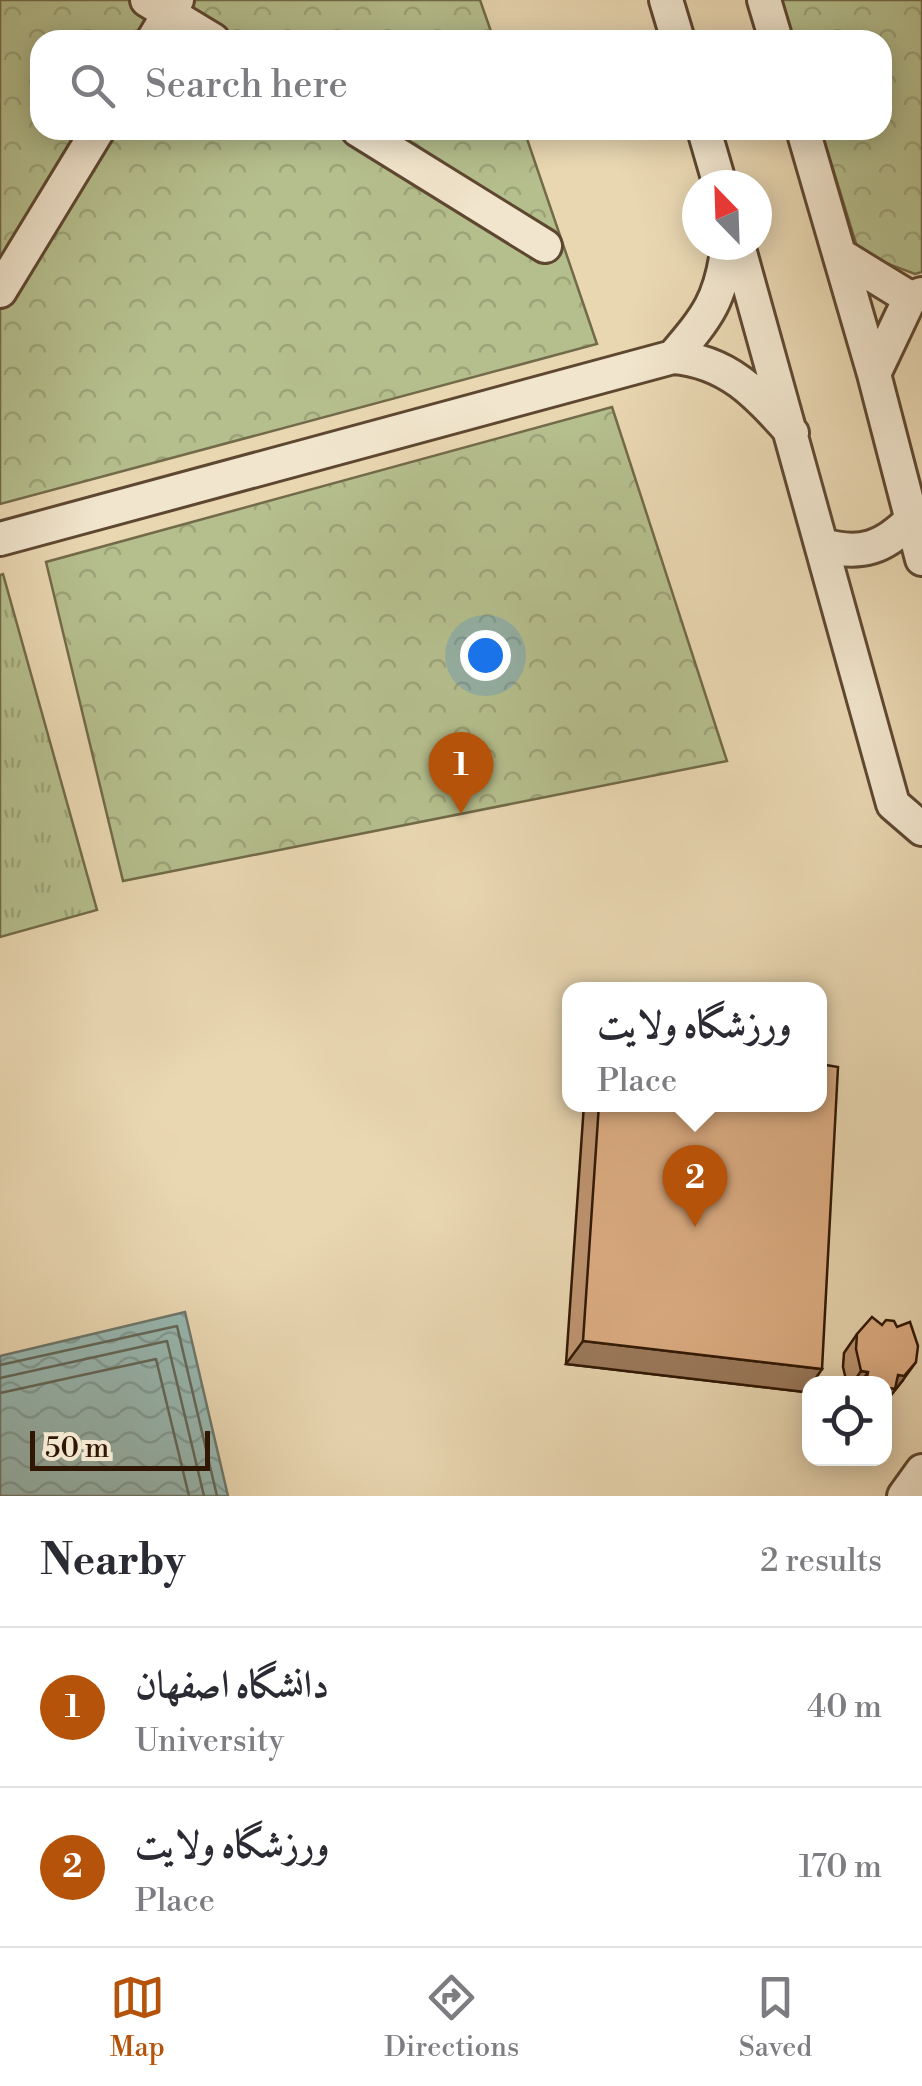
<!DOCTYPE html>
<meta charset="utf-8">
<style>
:root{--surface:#fff;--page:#f2f2f3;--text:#2b2b33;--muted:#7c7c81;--line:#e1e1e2;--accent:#b45309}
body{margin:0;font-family:"Libre Bodoni",Amiri,serif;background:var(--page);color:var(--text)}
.controls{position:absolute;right:30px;bottom:30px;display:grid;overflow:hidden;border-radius:20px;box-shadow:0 5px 25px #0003}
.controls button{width:90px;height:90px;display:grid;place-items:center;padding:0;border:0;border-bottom:2px solid var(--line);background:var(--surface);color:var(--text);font:50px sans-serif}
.compass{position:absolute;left:682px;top:170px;width:90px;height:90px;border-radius:50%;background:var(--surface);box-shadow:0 5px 25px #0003;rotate:337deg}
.scale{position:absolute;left:30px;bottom:25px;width:180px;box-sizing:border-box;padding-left:10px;border:5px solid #301704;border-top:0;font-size:28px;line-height:35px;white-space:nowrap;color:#301704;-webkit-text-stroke:8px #f1e5cd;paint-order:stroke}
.you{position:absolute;left:485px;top:655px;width:35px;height:35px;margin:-25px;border:8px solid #fff;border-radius:50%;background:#1a73e8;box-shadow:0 0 0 15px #1a73e833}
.badge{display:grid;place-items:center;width:65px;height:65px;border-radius:50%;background:var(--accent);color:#fff;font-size:32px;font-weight:700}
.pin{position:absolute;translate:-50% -82px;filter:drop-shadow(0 2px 5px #0008)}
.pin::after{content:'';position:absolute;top:52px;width:35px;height:30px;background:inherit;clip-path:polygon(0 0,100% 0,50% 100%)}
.popup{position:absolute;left:562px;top:982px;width:265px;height:130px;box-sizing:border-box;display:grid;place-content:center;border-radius:20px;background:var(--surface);filter:drop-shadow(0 2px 8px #0005);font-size:32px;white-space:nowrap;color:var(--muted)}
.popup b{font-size:38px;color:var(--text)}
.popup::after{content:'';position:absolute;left:50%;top:100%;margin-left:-20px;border:20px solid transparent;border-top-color:var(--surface)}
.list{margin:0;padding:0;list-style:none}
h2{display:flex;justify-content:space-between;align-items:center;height:130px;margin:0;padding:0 40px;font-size:42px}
h2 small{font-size:32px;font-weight:400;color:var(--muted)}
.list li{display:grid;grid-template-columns:65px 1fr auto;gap:30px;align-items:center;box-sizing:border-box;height:160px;padding:0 40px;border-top:2px solid var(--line)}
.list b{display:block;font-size:38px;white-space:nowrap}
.list p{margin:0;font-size:32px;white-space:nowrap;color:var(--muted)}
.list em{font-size:32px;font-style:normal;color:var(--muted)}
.icon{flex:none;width:55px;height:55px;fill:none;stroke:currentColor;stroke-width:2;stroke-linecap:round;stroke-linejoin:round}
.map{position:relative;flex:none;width:922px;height:1496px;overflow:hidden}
.search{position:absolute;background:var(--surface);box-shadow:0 5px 25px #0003;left:30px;right:30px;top:30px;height:110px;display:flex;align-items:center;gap:25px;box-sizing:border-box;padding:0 35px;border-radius:30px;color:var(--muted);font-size:38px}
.sheet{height:450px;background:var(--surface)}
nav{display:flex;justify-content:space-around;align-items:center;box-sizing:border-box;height:140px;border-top:2px solid var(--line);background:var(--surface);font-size:28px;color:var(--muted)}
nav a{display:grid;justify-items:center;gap:5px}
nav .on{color:var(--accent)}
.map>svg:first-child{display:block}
.grass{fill:url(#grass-tufts);stroke:#726a48;stroke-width:2.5}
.forest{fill:url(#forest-crowns);stroke:#726a48;stroke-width:2.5}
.water{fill:url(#water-waves);stroke:#6e786c;stroke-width:2.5}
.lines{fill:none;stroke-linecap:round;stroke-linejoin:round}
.shore{stroke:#64685a;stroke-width:2.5}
.minor-casing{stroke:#5e4730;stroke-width:38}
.minor{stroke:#f1e5cd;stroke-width:32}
.wall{fill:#bf9672;stroke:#301704;stroke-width:2.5}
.shaded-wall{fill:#9b7a5c;stroke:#301704;stroke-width:2.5}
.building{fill:#deae84;stroke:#301704;stroke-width:2.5}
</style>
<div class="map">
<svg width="922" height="1496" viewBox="0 0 922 1496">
<defs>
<pattern id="grass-tufts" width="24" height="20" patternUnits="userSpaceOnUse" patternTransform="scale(2.5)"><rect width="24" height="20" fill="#b5be8d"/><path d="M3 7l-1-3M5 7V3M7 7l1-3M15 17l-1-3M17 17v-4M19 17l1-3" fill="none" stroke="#9ca378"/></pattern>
<pattern id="forest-crowns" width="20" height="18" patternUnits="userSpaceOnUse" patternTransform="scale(2.5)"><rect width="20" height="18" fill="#b5be8d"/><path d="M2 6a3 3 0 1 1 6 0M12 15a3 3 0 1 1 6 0" fill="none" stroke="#9ca378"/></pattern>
<pattern id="water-waves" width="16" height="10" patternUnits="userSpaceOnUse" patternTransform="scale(2.5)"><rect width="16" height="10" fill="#98b8b1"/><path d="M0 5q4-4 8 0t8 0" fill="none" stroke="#839d97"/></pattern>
</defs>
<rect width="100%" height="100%" fill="#e9d7b2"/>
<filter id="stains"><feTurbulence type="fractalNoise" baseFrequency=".002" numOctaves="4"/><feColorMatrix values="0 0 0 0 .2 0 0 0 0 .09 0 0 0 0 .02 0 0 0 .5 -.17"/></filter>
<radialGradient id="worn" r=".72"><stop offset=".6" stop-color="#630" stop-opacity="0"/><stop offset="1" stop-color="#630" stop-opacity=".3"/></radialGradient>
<path class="grass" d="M3,574L97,910L0,937V575Z"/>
<path class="forest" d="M0,0H480L494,40H40V130H524L597,344L0,504Z
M780,0H922V272L915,274L859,253L821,130H882V40H793Z
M612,407L727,761L123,881L46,562Z"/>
<path class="water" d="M185,1312L228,1496H0V1356Z"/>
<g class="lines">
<path class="shore" d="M0,1365L177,1326L217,1496
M0,1378L167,1341L204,1496
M0,1393L156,1359L189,1496"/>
<g class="minor-casing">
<path id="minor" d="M147,0L213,40
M666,0L678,40
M764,0L776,40
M153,40L177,0
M358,130L545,246
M704,130L720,185
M803,130L874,374L922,559
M738,245L893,804L922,829
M840,255L910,298
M0,291L98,130
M673,357C708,316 721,300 728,245
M874,374L910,298L922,294
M0,539L673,357C727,361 758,394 792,433
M822,545C861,556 884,548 912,519
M904,1496L922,1471"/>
</g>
<use href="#minor" class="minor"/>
</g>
<path class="wall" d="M584,1104H820L805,1392L566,1364Z
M882,1325L897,1327L903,1380L891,1395L884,1384H847L843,1367L844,1353L857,1334Z"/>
<path class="shaded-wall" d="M583,1341L822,1369L812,1384H810L805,1392L566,1364Z
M916,1362L903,1380L884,1404V1387Z
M861,1371L868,1372L860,1384H852Z"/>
<path class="building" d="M820,1064L838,1067L822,1369L583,1341L599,1104H820Z
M872,1317L882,1325L886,1320L894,1321L897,1327L910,1322L918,1346L916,1362L904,1376L898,1375L895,1389L884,1387V1384L866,1383L868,1372L861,1371L856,1349L857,1334Z"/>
<rect width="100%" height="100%" filter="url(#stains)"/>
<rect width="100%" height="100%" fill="url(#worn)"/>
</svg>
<div class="controls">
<button><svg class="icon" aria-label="locate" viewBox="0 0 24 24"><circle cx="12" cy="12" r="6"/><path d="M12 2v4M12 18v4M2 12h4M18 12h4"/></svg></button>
</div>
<svg class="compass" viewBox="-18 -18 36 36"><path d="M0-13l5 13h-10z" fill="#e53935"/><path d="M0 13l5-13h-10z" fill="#7c7c81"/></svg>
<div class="scale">50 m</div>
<div class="you"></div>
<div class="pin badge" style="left:461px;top:814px">1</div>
<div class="pin badge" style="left:695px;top:1227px">2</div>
<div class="popup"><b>ورزشگاه ولایت</b>Place</div>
<div class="search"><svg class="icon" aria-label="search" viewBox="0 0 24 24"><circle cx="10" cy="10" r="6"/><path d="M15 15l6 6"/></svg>Search here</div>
</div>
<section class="sheet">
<h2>Nearby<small>2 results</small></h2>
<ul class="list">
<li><span class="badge">1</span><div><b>دانشگاه اصفهان</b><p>University</p></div><em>40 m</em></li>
<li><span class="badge">2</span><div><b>ورزشگاه ولایت</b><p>Place</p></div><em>170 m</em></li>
</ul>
</section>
<nav>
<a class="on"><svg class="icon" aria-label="map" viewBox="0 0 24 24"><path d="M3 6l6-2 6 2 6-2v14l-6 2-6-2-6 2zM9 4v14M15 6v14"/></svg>Map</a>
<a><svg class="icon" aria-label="directions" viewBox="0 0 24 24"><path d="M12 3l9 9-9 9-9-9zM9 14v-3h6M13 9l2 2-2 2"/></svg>Directions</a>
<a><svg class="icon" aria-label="saved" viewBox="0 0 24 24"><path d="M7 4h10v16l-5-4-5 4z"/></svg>Saved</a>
</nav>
